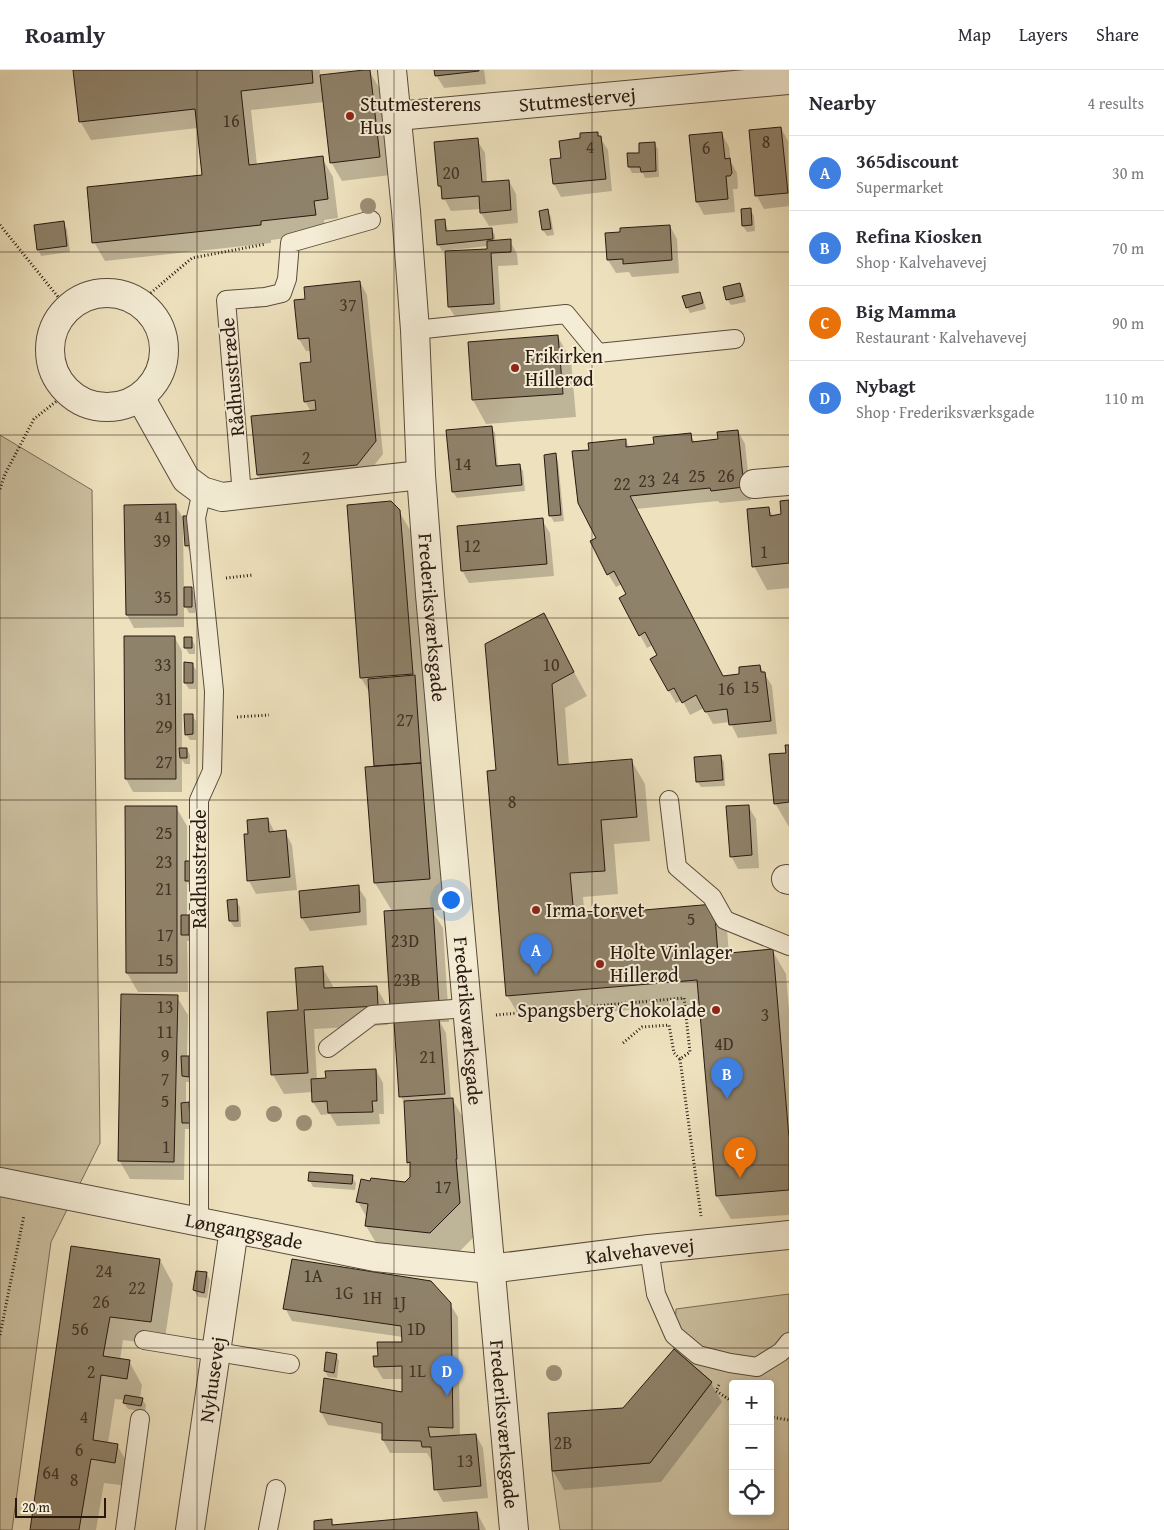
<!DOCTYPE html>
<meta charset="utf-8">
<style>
:root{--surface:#fff;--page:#f2f2f3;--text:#2b2b33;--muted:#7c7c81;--line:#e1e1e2;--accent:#ea580c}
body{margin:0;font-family:"Gentium Book Plus",serif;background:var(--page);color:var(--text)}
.controls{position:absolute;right:15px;bottom:15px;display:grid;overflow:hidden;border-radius:5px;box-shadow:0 2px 8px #0003}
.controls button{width:45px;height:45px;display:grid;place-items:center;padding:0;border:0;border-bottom:1px solid var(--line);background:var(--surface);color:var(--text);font:25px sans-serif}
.scale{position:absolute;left:15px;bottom:12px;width:91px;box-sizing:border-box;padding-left:5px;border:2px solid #281910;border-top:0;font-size:14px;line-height:18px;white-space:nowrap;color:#281910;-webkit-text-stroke:4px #f4ecd5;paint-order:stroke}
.you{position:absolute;left:450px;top:829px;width:18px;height:18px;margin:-12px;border:4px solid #fff;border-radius:50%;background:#1a73e8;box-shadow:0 0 0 8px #1a73e833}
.badge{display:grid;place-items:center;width:32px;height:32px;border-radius:50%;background:var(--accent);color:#fff;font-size:16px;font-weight:700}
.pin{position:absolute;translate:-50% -41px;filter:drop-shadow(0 1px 2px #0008)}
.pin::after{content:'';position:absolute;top:26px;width:18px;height:15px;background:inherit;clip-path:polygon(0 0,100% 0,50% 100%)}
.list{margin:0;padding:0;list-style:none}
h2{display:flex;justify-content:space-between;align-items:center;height:65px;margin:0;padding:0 20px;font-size:21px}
h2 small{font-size:16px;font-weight:400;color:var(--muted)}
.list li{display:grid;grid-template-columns:32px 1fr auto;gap:15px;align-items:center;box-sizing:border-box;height:75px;padding:0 20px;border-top:1px solid var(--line)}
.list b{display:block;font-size:19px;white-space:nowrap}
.list p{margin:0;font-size:16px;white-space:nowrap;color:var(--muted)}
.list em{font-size:16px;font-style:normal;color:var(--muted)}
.icon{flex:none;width:28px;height:28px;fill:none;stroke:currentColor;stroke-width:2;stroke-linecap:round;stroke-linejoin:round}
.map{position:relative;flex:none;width:789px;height:1460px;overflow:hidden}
header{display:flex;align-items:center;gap:30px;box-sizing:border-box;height:70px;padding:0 25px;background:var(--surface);border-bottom:1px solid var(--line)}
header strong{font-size:24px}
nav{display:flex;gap:28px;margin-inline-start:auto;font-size:18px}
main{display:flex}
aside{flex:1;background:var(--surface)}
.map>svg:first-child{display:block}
.green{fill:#ccc0a0;stroke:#7a6c58;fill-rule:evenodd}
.shadow{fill:#0003}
.building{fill:#8f826a;stroke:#281910}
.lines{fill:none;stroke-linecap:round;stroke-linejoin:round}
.service-casing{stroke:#5a4b3c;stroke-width:20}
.minor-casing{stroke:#5a4b3c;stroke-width:30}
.tertiary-casing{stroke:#5a4b3c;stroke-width:30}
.path{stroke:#281910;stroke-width:3;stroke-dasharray:1 2.5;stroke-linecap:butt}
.service{stroke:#f4ecd5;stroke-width:18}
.minor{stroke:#f4ecd5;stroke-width:28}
.tertiary{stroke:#f4ecd5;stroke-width:28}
.tree{fill:#9c8f76}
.grid{fill:none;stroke:#281910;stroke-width:1;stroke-opacity:0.55}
.poi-dot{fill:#8f2418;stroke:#f4ecd5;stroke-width:2}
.labels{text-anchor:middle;stroke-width:4;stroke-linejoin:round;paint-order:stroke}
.number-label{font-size:18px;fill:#423326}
.street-label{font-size:20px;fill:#281910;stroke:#f4ecd5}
.poi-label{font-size:20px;fill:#281910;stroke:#f4ecd5;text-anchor:start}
</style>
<header>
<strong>Roamly</strong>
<nav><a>Map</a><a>Layers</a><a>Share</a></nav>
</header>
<main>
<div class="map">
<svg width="789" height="1460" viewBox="0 0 789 1460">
<rect width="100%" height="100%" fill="#eee2be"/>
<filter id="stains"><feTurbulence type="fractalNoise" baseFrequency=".004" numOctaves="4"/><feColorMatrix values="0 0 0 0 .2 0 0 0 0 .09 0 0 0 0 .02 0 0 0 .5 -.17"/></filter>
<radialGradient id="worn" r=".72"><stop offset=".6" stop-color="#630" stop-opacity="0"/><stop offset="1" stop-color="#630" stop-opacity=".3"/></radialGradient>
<path class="green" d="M0,365L92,420L100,1073L51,1172L12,1460H0Z
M789,1224V1460H560L552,1401L650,1393L712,1312L674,1279L676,1239ZM733,1314H770V1441H733Z"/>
<path class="shadow" d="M83,0H320V6L369,1L380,19L390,105L342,111L331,92L324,32L251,40L257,95L322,88L333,107L338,148L324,150L326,163L271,170V173L105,191L94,172L203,106L198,58L91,70L80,51Z
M435,0H484L486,14L444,18L436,5Z
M781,58L788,71L789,136L764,139L757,126Z
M597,63L608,80L612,121L561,127L554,114L552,90L562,89L582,70Z
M722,64L729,77L731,92L737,103L738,117L737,119H733L735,142L704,145L697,132Z
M477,70L485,83L487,113L509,111L516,124L518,153L489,156L481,143V139L451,141L444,128L443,123L439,116Z
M654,73L658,79L659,107L645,108L643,103H632L629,97L628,84H641Z
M750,139L754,146L755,161L747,162L743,156L742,140Z
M548,141L551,147L554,165L547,166L543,160L541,142Z
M444,151L447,157L448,162L491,159L495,165V171H510L517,184L518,195L498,196L501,247L457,250L449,237L489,180L488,176L442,181L438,174Z
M63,153L67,159L70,182L41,186L38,179Z
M670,156L677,169L679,203L632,207L629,202L616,203L608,190Z
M360,212L367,225L383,384L365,407L266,418L258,405L311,342L305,331L313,293L311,281H306L299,269L306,230Z
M740,214L743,220L746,232L731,235L727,229Z
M699,223L703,229L706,239L690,243L687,237Z
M558,267L571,290L576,347L486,354L473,330L469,273Z
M491,357L495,363L498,397L519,395L523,401L525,421L457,428L453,422Z
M738,361L745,374L751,430L720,433L718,431L636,439L723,607L741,605L760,596L772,616L777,664L738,668L730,652L713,654L704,638L690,645L682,630L676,633L669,621L659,586L653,575L647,578L640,565L628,525L622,514L616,517L608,504L598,469L590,381L625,370L630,378L655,375L691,365L695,373L719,370Z
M555,385L558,391L564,451L554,452L550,445Z
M789,431V518L767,520L754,496L768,438L773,446H782Z
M175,435L185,451L196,481L190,482L186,475L185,455L183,456L184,518H191L195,524V543H189L184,534V557L134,558L127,545L125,436Z
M348,437L399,441L417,472L447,839L432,841L443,858L449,952H440L446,963L451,1029H452L470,1059L477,1164L447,1194L384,1186L366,1156L367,1148L358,1132L405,1113L411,1108V1097L409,1092L405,1034L401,1027L392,841L375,813L367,698L375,697L371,625L361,608Z
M542,450L550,463L554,506L469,513L462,500Z
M543,545L587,626L565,638L569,695L631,690L645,714L650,771L614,774L618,824L583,827L585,847L713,836L727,859L729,884L772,880L786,904L789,940V1145L731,1149L717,1126L701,934L521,949L507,925L497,702Z
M175,568L182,581V679H187L190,685V694H185L182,690V722H133L126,709Z
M191,568L195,575V584H189L185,577Z
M186,594H192L196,600V619H189L185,613Z
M192,645L196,651V670H190L186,664Z
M789,676V757L775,733Z
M720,686L724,692L725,716L701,717L697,711Z
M748,736L756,749L759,798L738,799L731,786Z
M127,737H176L187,756V792L196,817H190L187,812V846L192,852V871H187L188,922H138L127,903Z
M268,749L275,763L285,762L292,775L297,820L256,824L249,811V765Z
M358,817L366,829L367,855L310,861L302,848Z
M236,831L240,837L241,857H234L230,851Z
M322,897L333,916V919L377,918L387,936L388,955L314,959L317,1010L376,1000L383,1013L384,1044H379L380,1054L337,1056L330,1044L321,1045L313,1032V1022L284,1024L273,1005L269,944L299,942Z
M177,927L188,945L187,987H188L192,993V1012H186V1034H188L192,1040L193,1059H185L184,1110L130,1109L119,1090Z
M352,1107L356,1113L355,1120L313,1117L310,1111Z
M72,1178L160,1190L173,1214L164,1275L123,1270L120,1290L129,1291L142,1315L140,1328L142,1329L146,1335L145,1342L128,1339L124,1333L125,1330L115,1329L108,1373L117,1375L131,1399L128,1416L104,1413L96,1460H31Z
M197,1202L207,1204L210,1210L207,1228L198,1227L194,1220Z
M450,1234L458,1247L460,1366L476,1365L483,1378L488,1428L443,1432L436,1419L433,1390H431L427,1383H390L383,1370V1364L328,1355L321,1342L404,1323V1309H383L375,1296L379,1287L403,1273V1267L292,1251L285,1238Z
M336,1285L339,1291L337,1308L328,1307L325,1301Z
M711,1313L722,1332L661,1412L564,1420L553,1401Z
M477,1443L486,1460H316L331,1450L334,1456Z"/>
<path class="building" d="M73,0H312L313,13L241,21L249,95L323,86L328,129L314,131L316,145L261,151V155L92,173L87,117L202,105L195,39L79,52Z
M364,0H370L380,87L330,93L320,5Z
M434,0H479V1L435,6Z
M781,57L788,123L755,126L749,60Z
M598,62V66H601L606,109L553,114L550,89L561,88L559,71L580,68V63Z
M722,62L725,89L730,88L732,103L730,106H726L728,129L696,132L689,65Z
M478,68L482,112L509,110L511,140L480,143L479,126L442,129L441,116H438L434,72Z
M655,72L656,101L641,102L640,97H628L627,83H639V73Z
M751,138L752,155L742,156L741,139Z
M548,139L551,159L542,160L539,141Z
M445,149L446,161L492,158L493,169L437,175L435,150Z
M64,151L67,176L37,180L34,155Z
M670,155L672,190L623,194V189L607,190L605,163L620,162V158Z
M511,169V182L491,183L494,234L448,237L445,181L487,179V171Z
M360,211L376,371L357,395L257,405L251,346L316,340L315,330L304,332L300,293L311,292L309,268L298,269L294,230L305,229L304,217Z
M740,213L743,226L726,230L723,217Z
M700,222L703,233L686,238L682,226Z
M558,265L563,324L472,330L468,272Z
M492,356L496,396L520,394L522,415L452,422L446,360Z
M738,360L744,417L711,421L710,418L630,426L723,606L739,604V597L760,595L761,602H765L771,651L729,655L727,639L705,642L696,625L682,633L674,618L668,621L650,589L657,585L645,562L639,566L619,528L626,524L614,501L607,505L590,471L596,468L578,433L572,381L589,380L588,373L626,369V377L654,374L653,367L691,363L692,372L718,369L717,362Z
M556,383L561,445L549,446L544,385Z
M789,430V493L752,497L747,439L769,437L770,446L781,444L780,431Z
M391,431L400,440L413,604L360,608L347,435Z
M176,434L177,545H126L124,435Z
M183,446H191L193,475L185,476Z
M543,448L547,494L461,501L457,456Z
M184,517H192V537H184Z
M544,543L574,602L552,614L558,695L632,689L637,747L601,750L605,801L570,803L574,846L714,834L718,884L773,879L789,1068V1120L716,1126L697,910L506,926L487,701L496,700L485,574Z
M124,566H175L176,709H125Z
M184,567H192V578H184Z
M184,592L193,593V613H184Z
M415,605L421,693L374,696L368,609Z
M184,644H193V664L185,665Z
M785,675H789V732L774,734L769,684L786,683Z
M179,678H187V688H180Z
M721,685L723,710L696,712L694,687Z
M421,693L430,809L374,813L365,697Z
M749,735L752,785L730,787L726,736Z
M125,736H177V903H126Z
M268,748L269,762L286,760L290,807L247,811L244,764H248L247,750Z
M185,791H193V811H185Z
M359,815L360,842L301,848L299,821Z
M237,829L238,851H229L227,830Z
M433,838L439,933L390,936L384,841Z
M181,845H189V865H181Z
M323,896L324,918L377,916L378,936L304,940L308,1003L271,1005L267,942L298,940L295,898Z
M121,924L178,925L174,1092L118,1091Z
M439,949L445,1024L399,1027L394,952Z
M181,986H189V1007L182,1006Z
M376,999L377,1031H372L373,1042L328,1043L327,1031L312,1032L311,1009L326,1008L325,1001Z
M453,1028L457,1089H456L460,1133L430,1163L365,1156L368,1134L356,1132L361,1109L370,1111L371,1108L405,1112L410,1107V1092L407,1093L404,1031Z
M189,1032L190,1053H182L181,1033Z
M309,1102L353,1105L352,1114L308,1111Z
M71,1176L160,1189L151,1252L110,1247L103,1286L130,1290L127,1309L101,1305L93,1370L118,1374L115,1393L91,1389L79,1460H30Z
M292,1189L431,1211L451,1233L453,1358L428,1357L430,1367L476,1364L481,1416L434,1420L431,1377H422L421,1371L382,1370V1353L320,1342L324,1308L402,1322V1296L374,1297L373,1286H378L377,1272H402L401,1256L283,1239Z
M196,1201L207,1202L204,1223L193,1220Z
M674,1279L712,1312L650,1393L552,1401L548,1343L623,1338Z
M326,1282L337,1284L334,1303L324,1301Z
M125,1325L143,1328L141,1336L123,1333Z
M477,1442L479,1460H314V1451L332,1449V1455Z"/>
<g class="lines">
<g class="service-casing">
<path id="service" d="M415,260L566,244L598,283L735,269
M242,425L226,230L265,227L282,223L287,209L290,173L371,150
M669,730L677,797L712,827L725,850L789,876
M328,978L372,945L467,938
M199,1152V730L212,701L214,621L196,448L202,421
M649,1179L656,1224L674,1265L698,1285L730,1293L757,1297L781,1282L789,1272
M144,1270L290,1294
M125,1460L140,1349
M268,1460L276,1419"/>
</g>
<g class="minor-casing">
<g id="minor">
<path id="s1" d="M397,46L789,10"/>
<circle cx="107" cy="280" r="57"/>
<path d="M140,327L186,409L202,421L222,427L421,405"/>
<path d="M754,414L789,411"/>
<path d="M786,809L789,810"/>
<path id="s2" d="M0,1112L375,1187L490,1199L649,1179L789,1165"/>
<path id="s3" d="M190,1460L234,1159"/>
</g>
</g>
<g class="tertiary-casing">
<g id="tertiary">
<path id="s4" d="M392,0L406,141L415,260L421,405L430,525L514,1460"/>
</g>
</g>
<path class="path" d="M0,155L67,238
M140,232L192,188L266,174
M0,419L5,404L34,349L68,322
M226,508L253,505
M237,647L269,645
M496,945L684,928L690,982L680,989L701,1146
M623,973L642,957L669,955L674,983L680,989
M0,1265L24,1145
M719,1315L716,1321L733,1332
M770,1347L789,1350"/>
<use href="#service" class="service"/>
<use href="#minor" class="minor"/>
<use href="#tertiary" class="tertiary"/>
</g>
<g class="tree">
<circle cx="368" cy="136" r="8"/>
<circle cx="233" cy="1043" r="8"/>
<circle cx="274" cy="1044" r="8"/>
<circle cx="304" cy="1053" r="8"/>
<circle cx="554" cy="1303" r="8"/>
</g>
<path class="grid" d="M197,0V1460M394,0V1460M592,0V1460M0,182H789M0,365H789M0,548H789M0,730H789M0,912H789M0,1095H789M0,1278H789"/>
<g class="poi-dot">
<circle cx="350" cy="46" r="5"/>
<circle cx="515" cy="298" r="5"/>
<circle cx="536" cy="840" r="5"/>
<circle cx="600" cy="894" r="5"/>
<circle cx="716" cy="940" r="5"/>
</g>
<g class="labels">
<g class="number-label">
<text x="231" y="57">16</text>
<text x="766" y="78">8</text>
<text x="590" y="83">4</text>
<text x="706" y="84">6</text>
<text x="451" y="109">20</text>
<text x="348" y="241">37</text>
<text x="306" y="394">2</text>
<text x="463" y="400">14</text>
<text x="697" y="412">25</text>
<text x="726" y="412">26</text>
<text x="671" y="414">24</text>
<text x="647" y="417">23</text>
<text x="622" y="420">22</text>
<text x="163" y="453">41</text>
<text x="162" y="477">39</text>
<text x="472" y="482">12</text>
<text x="764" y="488">1</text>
<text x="163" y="533">35</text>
<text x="163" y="601">33</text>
<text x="551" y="601">10</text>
<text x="751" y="623">15</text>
<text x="726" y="625">16</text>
<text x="164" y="635">31</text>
<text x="405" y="656">27</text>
<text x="164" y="663">29</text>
<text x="164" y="698">27</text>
<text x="512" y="738">8</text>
<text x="164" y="769">25</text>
<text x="164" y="798">23</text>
<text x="164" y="825">21</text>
<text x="691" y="855">5</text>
<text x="165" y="871">17</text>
<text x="405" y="877">23D</text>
<text x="165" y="896">15</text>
<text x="407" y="916">23B</text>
<text x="165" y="943">13</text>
<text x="765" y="951">3</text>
<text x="165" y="968">11</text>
<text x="724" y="980">4D</text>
<text x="165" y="992">9</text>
<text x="428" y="993">21</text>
<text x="165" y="1015">7</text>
<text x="165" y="1037">5</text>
<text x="166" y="1083">1</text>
<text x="443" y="1123">17</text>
<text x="104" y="1207">24</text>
<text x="313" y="1212">1A</text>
<text x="137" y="1224">22</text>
<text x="344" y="1229">1G</text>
<text x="372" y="1234">1H</text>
<text x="101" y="1238">26</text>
<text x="399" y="1239">1J</text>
<text x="80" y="1265">56</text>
<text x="416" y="1265">1D</text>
<text x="417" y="1307">1L</text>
<text x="91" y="1308">2</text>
<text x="84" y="1353">4</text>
<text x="563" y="1379">2B</text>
<text x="79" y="1386">6</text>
<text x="465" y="1397">13</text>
<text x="51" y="1409">64</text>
<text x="74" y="1416">8</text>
</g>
<g class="street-label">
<text dy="7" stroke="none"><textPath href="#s1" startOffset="181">Stutmestervej</textPath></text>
<text transform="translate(232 307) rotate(-95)" y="7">Rådhusstræde</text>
<text dy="7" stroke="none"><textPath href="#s4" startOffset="549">Frederiksværksgade</textPath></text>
<text transform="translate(199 799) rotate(-90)" y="7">Rådhusstræde</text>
<text dy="7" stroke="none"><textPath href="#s4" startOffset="954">Frederiksværksgade</textPath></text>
<text dy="7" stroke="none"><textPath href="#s2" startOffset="249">Løngangsgade</textPath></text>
<text dy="7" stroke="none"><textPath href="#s2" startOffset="649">Kalvehavevej</textPath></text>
<text dy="7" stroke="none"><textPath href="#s3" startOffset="152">Nyhusevej</textPath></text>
<text dy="7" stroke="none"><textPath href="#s4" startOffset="1359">Frederiksværksgade</textPath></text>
</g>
<g class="poi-label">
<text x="360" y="41">Stutmesterens<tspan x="360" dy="23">Hus</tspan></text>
<text x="525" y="293">Frikirken<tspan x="525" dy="23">Hillerød</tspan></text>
<text x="546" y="847">Irma-torvet</text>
<text x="610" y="889">Holte Vinlager<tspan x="610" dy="23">Hillerød</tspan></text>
<text x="706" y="947" text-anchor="end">Spangsberg Chokolade</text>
</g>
</g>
<rect width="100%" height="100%" filter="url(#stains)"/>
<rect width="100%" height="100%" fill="url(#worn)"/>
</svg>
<div class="controls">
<button>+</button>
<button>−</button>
<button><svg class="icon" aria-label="locate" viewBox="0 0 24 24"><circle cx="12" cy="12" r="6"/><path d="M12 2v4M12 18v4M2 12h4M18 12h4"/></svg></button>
</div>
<div class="scale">20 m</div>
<div class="you"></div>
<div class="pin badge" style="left:536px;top:905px;background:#3f7fe0">A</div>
<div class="pin badge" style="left:727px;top:1029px;background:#3f7fe0">B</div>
<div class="pin badge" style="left:740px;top:1108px;background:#e8710a">C</div>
<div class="pin badge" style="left:447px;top:1326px;background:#3f7fe0">D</div>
</div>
<aside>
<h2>Nearby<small>4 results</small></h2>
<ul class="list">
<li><span class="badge" style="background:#3f7fe0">A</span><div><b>365discount</b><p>Supermarket</p></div><em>30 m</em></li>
<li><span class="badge" style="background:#3f7fe0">B</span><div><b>Refina Kiosken</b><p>Shop · Kalvehavevej</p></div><em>70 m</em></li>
<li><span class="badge" style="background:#e8710a">C</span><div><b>Big Mamma</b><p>Restaurant · Kalvehavevej</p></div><em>90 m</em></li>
<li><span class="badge" style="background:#3f7fe0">D</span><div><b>Nybagt</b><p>Shop · Frederiksværksgade</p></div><em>110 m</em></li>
</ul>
</aside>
</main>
